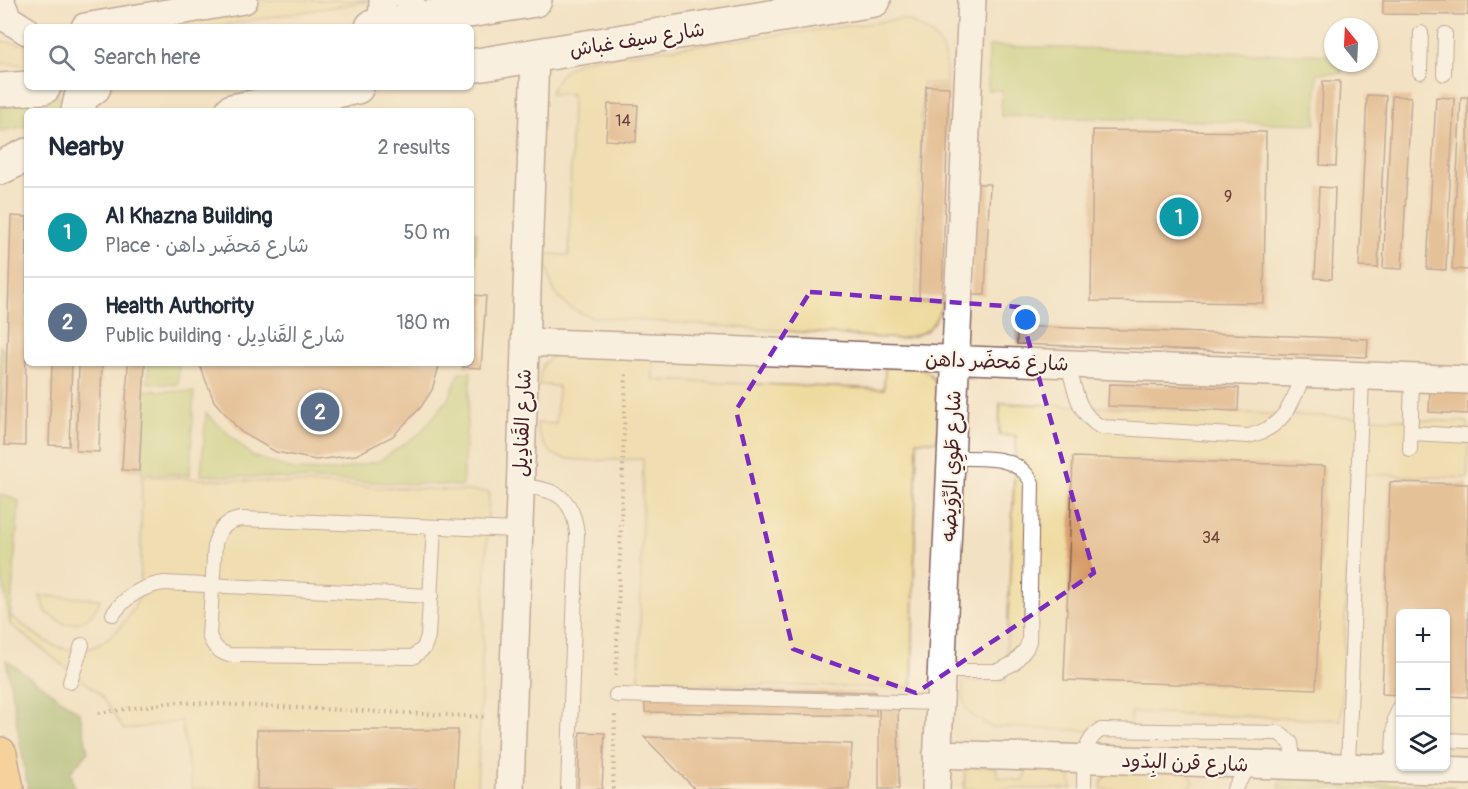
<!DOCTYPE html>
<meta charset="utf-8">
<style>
:root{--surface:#fff;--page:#f2f2f3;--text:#1f2937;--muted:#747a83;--line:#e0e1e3;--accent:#111827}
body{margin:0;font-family:Pangolin,"Playpen Sans Arabic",sans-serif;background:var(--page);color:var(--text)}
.controls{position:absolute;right:18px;bottom:18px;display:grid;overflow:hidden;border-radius:9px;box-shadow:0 2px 4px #0004}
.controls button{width:54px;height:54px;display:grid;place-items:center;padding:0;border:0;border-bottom:2px solid var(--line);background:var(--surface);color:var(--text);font:30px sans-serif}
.compass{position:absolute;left:1324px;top:18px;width:54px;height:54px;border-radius:50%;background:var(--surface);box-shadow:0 2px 4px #0004;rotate:342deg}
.you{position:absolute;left:1026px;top:320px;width:21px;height:21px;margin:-15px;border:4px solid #fff;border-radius:50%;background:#1a73e8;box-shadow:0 0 0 9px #1a73e833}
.badge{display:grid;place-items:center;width:39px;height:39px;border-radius:50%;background:var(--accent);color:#fff;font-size:20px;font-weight:700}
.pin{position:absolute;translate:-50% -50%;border:3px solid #fff;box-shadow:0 2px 6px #0006}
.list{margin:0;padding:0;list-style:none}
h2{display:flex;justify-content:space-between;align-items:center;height:78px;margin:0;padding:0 24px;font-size:26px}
h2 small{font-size:20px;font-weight:400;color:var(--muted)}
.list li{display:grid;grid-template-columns:39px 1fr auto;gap:18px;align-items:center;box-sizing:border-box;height:90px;padding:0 24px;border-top:2px solid var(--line)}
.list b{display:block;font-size:22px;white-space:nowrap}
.list p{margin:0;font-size:20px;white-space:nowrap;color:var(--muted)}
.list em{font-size:20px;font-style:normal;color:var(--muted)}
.icon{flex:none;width:33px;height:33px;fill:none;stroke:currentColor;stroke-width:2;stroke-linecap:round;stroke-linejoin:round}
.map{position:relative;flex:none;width:1468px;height:789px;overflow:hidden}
.search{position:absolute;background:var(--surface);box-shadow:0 2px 4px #0004;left:24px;top:24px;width:450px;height:66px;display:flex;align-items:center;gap:15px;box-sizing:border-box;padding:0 21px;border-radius:9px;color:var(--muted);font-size:22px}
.panel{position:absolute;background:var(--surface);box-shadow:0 2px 4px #0004;left:24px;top:108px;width:450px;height:258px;border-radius:9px}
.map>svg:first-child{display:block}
.green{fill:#bacc6f;stroke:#82764d;stroke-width:1.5}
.forest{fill:#93b062;stroke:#6e6846;stroke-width:1.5}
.sand{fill:#eeda9e;stroke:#9c7c64;stroke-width:1.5}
.building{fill:#d59a65}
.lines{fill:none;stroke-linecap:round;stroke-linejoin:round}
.service-casing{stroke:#856360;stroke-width:16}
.minor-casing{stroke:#856360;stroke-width:30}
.tertiary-casing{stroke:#856360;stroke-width:36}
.primary-casing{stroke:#856360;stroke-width:36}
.path{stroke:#856360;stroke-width:4;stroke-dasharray:1.5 4.5;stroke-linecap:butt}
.service{stroke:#fff;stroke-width:14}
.minor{stroke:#fff;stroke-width:27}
.tertiary{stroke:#fff;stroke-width:33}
.primary{stroke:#f9bf6c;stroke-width:33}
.marked{fill:none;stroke:#7b2cbf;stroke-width:4.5;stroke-dasharray:12 8;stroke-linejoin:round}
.labels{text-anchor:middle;stroke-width:4.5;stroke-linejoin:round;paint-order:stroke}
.number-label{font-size:16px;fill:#6d3e3a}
.street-label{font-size:20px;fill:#4a1f2b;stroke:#fcf5e5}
</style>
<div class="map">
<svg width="1468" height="789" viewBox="0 0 1468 789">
<rect width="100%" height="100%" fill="#fcf5e5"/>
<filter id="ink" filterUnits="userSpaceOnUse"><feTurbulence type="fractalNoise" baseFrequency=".0167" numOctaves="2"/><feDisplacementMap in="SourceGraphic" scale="12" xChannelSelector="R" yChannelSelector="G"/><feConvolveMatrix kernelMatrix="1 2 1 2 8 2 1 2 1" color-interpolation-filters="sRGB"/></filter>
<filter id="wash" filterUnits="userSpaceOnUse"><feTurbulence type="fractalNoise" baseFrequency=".008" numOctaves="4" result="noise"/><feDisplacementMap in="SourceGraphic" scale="24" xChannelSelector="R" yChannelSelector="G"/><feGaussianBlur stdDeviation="1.35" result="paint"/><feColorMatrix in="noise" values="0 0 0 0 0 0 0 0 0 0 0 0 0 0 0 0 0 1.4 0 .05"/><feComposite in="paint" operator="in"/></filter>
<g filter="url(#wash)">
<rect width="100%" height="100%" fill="#f3e1c3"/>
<path class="green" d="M989,46L1333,55V63H1342V73H1317L1316,124L1001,116L1002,90H988Z
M58,93L62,111H27V126L0,131V104Z
M471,232H477L473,291L471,287Z
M0,346L4,351L0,444Z
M149,363H179L178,385L148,383Z
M460,372H471L462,486L201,475L206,413L252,456L294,470L333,471L379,461L420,433L449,398Z
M145,390L194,392L190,475L141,473Z
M0,494L19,501L10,624L0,563Z
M1280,779L1454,787V789H1279Z"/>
<path class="forest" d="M6,660L80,713L88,752L71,771L74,789H28Z"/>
<path class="sand" d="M163,0H376L209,27L184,25Z
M902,19C937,32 949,47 946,85L923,83L916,303L943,302C933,330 928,334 899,339L592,317C559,307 546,289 547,254L569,255L572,94H550C557,75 568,65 587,59Z
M0,41L27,45V65L0,63Z
M566,350L653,353V380L884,389L885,367C896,368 908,366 919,368C946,374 938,421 937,441H917L912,688L639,683L643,459C618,459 588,463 563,458C549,456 536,436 537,423L556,424L558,386L539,385C540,361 546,359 566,350Z
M1000,403L1468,422V478L1351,474L1341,720L1131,712L1130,732L991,727C966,714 962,709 963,681L1005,682L1016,436L999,435Z
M142,476L489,492L477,789H192L181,721L124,730L100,694L10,624L11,616C25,626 41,641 58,647C95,662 128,625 140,595Z
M40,596L100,599C94,617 83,624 64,624L47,613Z
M1030,763L1070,771L1072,789H964L965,767H996L998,777L1022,781Z
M1189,772L1193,780L1191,789H1101L1102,781L1108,773Z"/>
<g id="blocks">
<path class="building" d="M1383,0H1468V15L1383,14Z
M1323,81H1340L1336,166L1320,165Z
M926,86L949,87L942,297H919Z
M1367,95L1386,96L1378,268L1359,267Z
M1392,96L1411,97L1402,269L1383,268Z
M1436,97L1454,98L1446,270L1427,269Z
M1461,97H1468V270L1452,269Z
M608,104L638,105L636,142L606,140Z
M1093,130L1266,132L1264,303L1091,301Z
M975,184H990L985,295H971Z
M1319,187L1335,188L1332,279L1315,278Z
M11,216L27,217L25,446L4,445Z
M471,295L486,296L481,368L463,367V363H471Z
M1017,326L1368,339L1367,357L1017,344Z
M52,363H72L69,446L49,445Z
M79,363H102L99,452L76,451Z
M128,363H145L139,471L122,470Z
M199,363H440L432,390L421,407L393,436L356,455L316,460L276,452L241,432L214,401Z
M1109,384L1239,388L1238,411L1108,406Z
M1430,389L1468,391V414L1429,412Z
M1073,457L1325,466L1316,689L1064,680Z
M1390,482L1468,484V697L1446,696V614H1400V695L1382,694Z
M645,688L876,692V716L645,712Z
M898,698L899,789H879V699Z
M257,730H458L454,789H257Z
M580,732L605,733L602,789H578Z
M644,737L852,744L849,789H695Z"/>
</g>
</g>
<g filter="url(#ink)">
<use href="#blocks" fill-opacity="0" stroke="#856360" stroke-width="1.5"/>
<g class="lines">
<g class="service-casing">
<path id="service" d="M1420,72L1421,33
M1444,74L1445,34
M1068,364C1075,389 1077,414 1101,427L1248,436C1283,429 1292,404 1304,374
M1411,433L1468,436
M1410,450L1412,378
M520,486C556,489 573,496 577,534L568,789
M434,527L428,636L424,648L413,657L229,655C218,652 213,646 209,635L215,544C218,530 226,521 241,519L519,530
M113,614C126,596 142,586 164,583L431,596
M943,671H998L1014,663L1026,649L1029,641L1032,483C1017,453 981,459 952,458
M70,682L82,645
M616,695L941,703
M1446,740L1468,741
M1348,767L1362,376
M1392,769L1395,718L1400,707
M1084,789C1085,768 1080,742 1101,730L1279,733L1291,743L1294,765
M1234,789L1251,764"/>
</g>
<g class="minor-casing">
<path id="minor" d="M0,0L8,19L27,31
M409,0L419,19
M382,25L383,0
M85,27L244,0
M525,342L1468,380
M937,754L1468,771
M510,789L535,56
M936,789L972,0"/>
</g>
<g class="tertiary-casing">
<path id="tertiary" d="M372,27L535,0
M471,66L874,0
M0,90L44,87
M78,111L81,97L94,87
M232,111L357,87
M0,168L27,155"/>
</g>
<g class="primary-casing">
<path id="primary" d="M0,754L7,789"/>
</g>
<path class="path" d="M616,676L626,371
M99,713L175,702L487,717
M613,789L615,713"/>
<use href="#service" class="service"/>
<use href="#minor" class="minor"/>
<use href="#tertiary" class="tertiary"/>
<use href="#primary" class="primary"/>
</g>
</g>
<path d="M0 0H1468V789H0ZM810,292L1019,307L1094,573L916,693L793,649L736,410Z" fill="#f3e1c3" fill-opacity=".55" fill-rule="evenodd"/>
<path class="marked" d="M810,292L1019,307L1094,573L916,693L793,649L736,410Z"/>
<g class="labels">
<g class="number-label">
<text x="623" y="126">14</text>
<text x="1228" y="202">9</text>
<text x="1211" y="543">34</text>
</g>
<g class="street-label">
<text transform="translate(637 39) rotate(-9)" y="7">شارع سيف غباش</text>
<text transform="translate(997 361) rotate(2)" y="7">شارع مَحضَر داهن</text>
<text transform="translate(522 423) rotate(-88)" y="7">شارع القَنادِيل</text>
<text transform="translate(951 466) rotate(-88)" y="7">شارع طَوِي الرِّوَيضه</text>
<text transform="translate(1185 762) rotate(2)" y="7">شارع قرن البِدُود</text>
</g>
</g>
</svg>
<div class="controls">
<button>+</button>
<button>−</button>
<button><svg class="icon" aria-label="layers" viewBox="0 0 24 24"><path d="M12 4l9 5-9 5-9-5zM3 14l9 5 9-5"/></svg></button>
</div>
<svg class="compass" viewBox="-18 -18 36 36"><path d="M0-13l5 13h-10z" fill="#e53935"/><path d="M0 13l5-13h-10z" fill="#747a83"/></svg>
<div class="you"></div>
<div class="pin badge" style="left:1179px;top:217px;background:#0f9aa8">1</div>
<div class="pin badge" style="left:320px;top:412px;background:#5c6f8a">2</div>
<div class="search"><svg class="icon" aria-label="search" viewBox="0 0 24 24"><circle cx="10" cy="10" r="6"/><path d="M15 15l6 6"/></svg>Search here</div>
<section class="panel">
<h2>Nearby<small>2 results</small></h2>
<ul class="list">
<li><span class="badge" style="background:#0f9aa8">1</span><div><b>Al Khazna Building</b><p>Place · شارع مَحضَر داهن</p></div><em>50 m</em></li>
<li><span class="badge" style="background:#5c6f8a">2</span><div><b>Health Authority</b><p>Public building · شارع القَنادِيل</p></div><em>180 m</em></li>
</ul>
</section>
</div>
